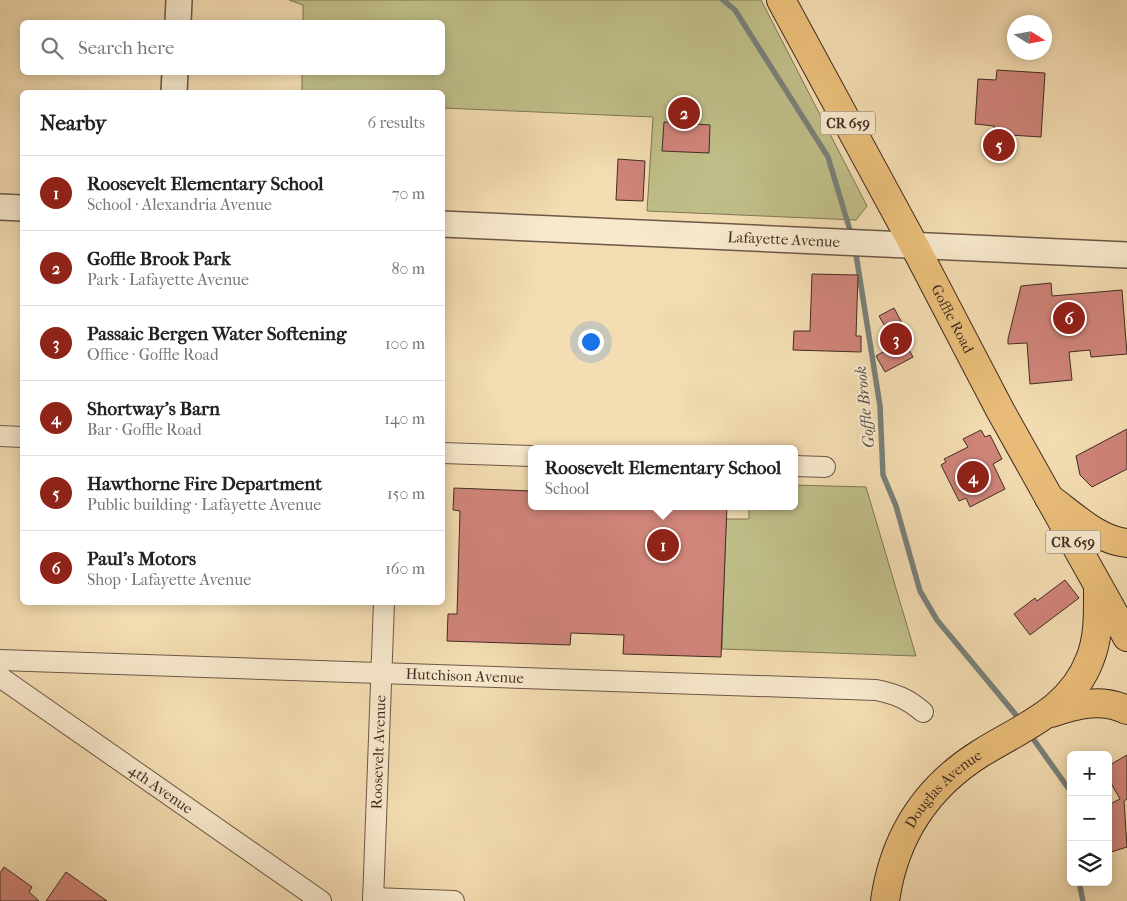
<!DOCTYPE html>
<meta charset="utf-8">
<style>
:root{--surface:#fff;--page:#f2f2f2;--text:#222;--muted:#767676;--line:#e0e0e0;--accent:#8f2418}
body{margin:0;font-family:"IM FELL French Canon",serif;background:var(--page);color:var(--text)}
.controls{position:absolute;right:15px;bottom:15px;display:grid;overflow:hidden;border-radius:8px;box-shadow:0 2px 12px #0003}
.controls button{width:45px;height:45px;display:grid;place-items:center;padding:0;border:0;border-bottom:1px solid var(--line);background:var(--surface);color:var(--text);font:25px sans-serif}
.compass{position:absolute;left:1007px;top:15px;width:45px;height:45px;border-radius:50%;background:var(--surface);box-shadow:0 2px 12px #0003;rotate:101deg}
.you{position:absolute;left:590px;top:341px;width:18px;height:18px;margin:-12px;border:4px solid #fff;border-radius:50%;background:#1a73e8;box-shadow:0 0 0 8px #1a73e833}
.badge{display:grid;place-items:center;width:32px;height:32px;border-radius:50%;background:var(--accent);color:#fff;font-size:16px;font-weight:700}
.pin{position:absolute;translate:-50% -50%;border:2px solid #fff;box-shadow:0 1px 5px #0006}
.popup{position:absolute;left:528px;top:445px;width:270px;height:65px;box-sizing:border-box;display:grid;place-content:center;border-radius:8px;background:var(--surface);filter:drop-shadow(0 1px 4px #0005);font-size:16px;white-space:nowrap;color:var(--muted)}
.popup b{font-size:19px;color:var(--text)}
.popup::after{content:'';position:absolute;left:50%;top:100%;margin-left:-10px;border:10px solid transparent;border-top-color:var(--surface)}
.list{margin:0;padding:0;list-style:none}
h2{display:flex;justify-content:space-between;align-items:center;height:65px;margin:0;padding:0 20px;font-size:21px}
h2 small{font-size:16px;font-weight:400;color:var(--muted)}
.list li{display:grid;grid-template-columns:32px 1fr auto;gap:15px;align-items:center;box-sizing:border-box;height:75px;padding:0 20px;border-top:1px solid var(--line)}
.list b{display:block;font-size:19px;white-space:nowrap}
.list p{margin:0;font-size:16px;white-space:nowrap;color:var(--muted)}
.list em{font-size:16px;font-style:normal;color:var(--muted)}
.icon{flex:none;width:28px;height:28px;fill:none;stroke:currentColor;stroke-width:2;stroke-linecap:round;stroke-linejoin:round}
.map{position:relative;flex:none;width:1127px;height:901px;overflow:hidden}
.search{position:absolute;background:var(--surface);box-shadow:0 2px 12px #0003;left:20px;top:20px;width:425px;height:55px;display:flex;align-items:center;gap:12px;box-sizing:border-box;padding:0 18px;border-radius:8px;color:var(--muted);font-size:19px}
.panel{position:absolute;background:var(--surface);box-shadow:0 2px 12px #0003;left:20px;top:90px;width:425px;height:515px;border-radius:8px}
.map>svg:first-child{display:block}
.green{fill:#c0bf89;stroke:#807656}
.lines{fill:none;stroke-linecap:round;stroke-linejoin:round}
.stream{stroke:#79817b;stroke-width:5.5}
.building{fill:#d0847a;stroke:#402c23}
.minor-casing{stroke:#6d5847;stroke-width:22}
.tertiary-casing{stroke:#6d5847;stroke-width:28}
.primary-casing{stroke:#402c23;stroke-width:30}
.motorway-casing{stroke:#402c23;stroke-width:30}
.minor{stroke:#f8e9cd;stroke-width:20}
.tertiary{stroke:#f8e9cd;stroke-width:25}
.primary{stroke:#eabe79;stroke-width:28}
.motorway{stroke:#eabe79;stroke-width:28}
.labels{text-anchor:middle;stroke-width:4.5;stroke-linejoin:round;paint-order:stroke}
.shield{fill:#f8e9cd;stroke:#776556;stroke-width:1}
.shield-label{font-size:14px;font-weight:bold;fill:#402c23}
.street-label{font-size:15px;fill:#402c23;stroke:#f8e9cd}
.water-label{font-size:16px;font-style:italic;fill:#585048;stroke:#f8e9cd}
</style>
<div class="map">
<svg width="1127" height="901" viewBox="0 0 1127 901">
<rect width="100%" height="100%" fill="#f4ddb2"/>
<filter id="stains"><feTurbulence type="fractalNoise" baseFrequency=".004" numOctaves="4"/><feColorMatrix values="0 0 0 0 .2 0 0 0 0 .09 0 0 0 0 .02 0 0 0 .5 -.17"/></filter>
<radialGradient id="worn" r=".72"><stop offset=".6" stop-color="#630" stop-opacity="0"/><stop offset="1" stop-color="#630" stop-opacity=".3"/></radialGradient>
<path class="green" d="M289,0H761L867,206L856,220L647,211L653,117L443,108L442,92H302V73L442,72V22H303V5Z
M794,485L866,487L916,656L722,649L726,519H749V506H794Z"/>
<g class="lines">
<path class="stream" d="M723,0L735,10L828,157L852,237
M855,248L880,406L883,475L896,506L920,591L937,620L1021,721
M1029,733L1071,792
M1079,882L1083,901"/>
</g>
<path class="building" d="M997,70L1045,73L1041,137L994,134V126L975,124L978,79L996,80Z
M664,122L710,125L709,153L662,151Z
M618,159L645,161L643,201L616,200Z
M812,274L858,275L856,336H861V352L793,350L794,331H810Z
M1051,283L1052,296L1122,290L1127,354L1091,357L1090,350L1069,352L1072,380L1030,384L1027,343L1008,344V339L1021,286Z
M894,308L910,338L904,341L913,357L885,372L876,356L890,348L880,331L886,328L879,316Z
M1127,429V469L1092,487L1080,475L1076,456Z
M981,430L985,437L990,435L1002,459L993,464L1005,489L970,507L966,498L959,501L941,465L946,462L944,459L968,447L963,439Z
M454,488L532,491V506H727L721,657L623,654L624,635L571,633L570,645L447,641L448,614H457L460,511L453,510Z
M1065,580L1079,598L1030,635L1014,614L1035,598L1037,601Z
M1127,755V799L1124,801L1127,847L1108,853V805L1120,799L1108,778V766Z
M4,867L32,887L29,892L39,901H0V873Z
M66,872L107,901H46Z"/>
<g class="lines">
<g class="minor-casing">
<g id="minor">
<path d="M0,436L22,437"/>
<path d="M442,453L532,456"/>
<path d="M794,466L825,467"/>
<path id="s1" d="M0,660L876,690C896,694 908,699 923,712"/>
<path id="s2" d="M0,677L321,901"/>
<path d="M373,898L454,901"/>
<path id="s3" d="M373,901L384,602"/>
</g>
</g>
<g class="tertiary-casing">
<g id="tertiary">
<path d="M178,22L179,0"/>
<path d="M174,92L175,72"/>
<path d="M0,207L22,208"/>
<path id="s4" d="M442,224L1127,255"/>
</g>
</g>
<g class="primary-casing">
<g id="primary">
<path id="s5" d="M781,0L915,247L1000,410L1127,637"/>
<path d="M1051,713C1078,704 1101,698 1127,710"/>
<path id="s6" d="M885,901C894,837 925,788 981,753C1023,727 1071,710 1090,659C1099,637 1098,612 1098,588"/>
</g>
</g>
<g class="motorway-casing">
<path id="motorway" d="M1049,498C1073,515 1097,540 1127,543"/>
</g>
<use href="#minor" class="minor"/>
<use href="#tertiary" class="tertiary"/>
<use href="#primary" class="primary"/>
<use href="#motorway" class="motorway"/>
</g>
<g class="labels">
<g class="shield">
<rect x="820.5" y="111.5" width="55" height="23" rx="4"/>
<rect x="1045.5" y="530.5" width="55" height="23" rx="4"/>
</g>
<g class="shield-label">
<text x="848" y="128">CR 659</text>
<text x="1073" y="547">CR 659</text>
</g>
<g class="street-label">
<text dy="5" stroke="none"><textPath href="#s4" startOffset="342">Lafayette Avenue</textPath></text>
<text dy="5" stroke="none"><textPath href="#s5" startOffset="362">Goffle Road</textPath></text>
<text dy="5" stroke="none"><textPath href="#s1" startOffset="465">Hutchison Avenue</textPath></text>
<text dy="5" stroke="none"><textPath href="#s3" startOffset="149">Roosevelt Avenue</textPath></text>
<text dy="5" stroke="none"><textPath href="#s2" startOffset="196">4th Avenue</textPath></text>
<text dy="5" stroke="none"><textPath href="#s6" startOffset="130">Douglas Avenue</textPath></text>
</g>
<g class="water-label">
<text transform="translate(864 407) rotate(-96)" y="6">Goffle Brook</text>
</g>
</g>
<rect width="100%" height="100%" filter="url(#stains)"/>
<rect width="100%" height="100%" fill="url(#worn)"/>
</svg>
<div class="controls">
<button>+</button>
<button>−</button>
<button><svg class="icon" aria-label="layers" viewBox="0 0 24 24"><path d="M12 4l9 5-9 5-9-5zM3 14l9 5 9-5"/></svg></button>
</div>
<svg class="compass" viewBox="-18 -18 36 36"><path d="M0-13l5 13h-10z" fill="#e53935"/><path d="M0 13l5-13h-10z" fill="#767676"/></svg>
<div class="you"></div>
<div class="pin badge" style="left:663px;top:545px">1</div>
<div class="popup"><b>Roosevelt Elementary School</b>School</div>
<div class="pin badge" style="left:684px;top:113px">2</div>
<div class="pin badge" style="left:896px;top:339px">3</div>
<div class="pin badge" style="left:973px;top:477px">4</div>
<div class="pin badge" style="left:999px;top:145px">5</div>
<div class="pin badge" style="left:1069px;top:318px">6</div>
<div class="search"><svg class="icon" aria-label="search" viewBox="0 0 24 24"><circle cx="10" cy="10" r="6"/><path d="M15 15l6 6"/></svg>Search here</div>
<section class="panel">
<h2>Nearby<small>6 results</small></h2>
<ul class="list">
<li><span class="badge">1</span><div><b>Roosevelt Elementary School</b><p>School · Alexandria Avenue</p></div><em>70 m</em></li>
<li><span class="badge">2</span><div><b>Goffle Brook Park</b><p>Park · Lafayette Avenue</p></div><em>80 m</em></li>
<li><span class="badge">3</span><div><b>Passaic Bergen Water Softening</b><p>Office · Goffle Road</p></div><em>100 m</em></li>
<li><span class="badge">4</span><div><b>Shortway's Barn</b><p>Bar · Goffle Road</p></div><em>140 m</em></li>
<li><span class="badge">5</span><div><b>Hawthorne Fire Department</b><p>Public building · Lafayette Avenue</p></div><em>150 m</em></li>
<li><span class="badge">6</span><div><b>Paul’s Motors</b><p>Shop · Lafayette Avenue</p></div><em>160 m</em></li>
</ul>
</section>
</div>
